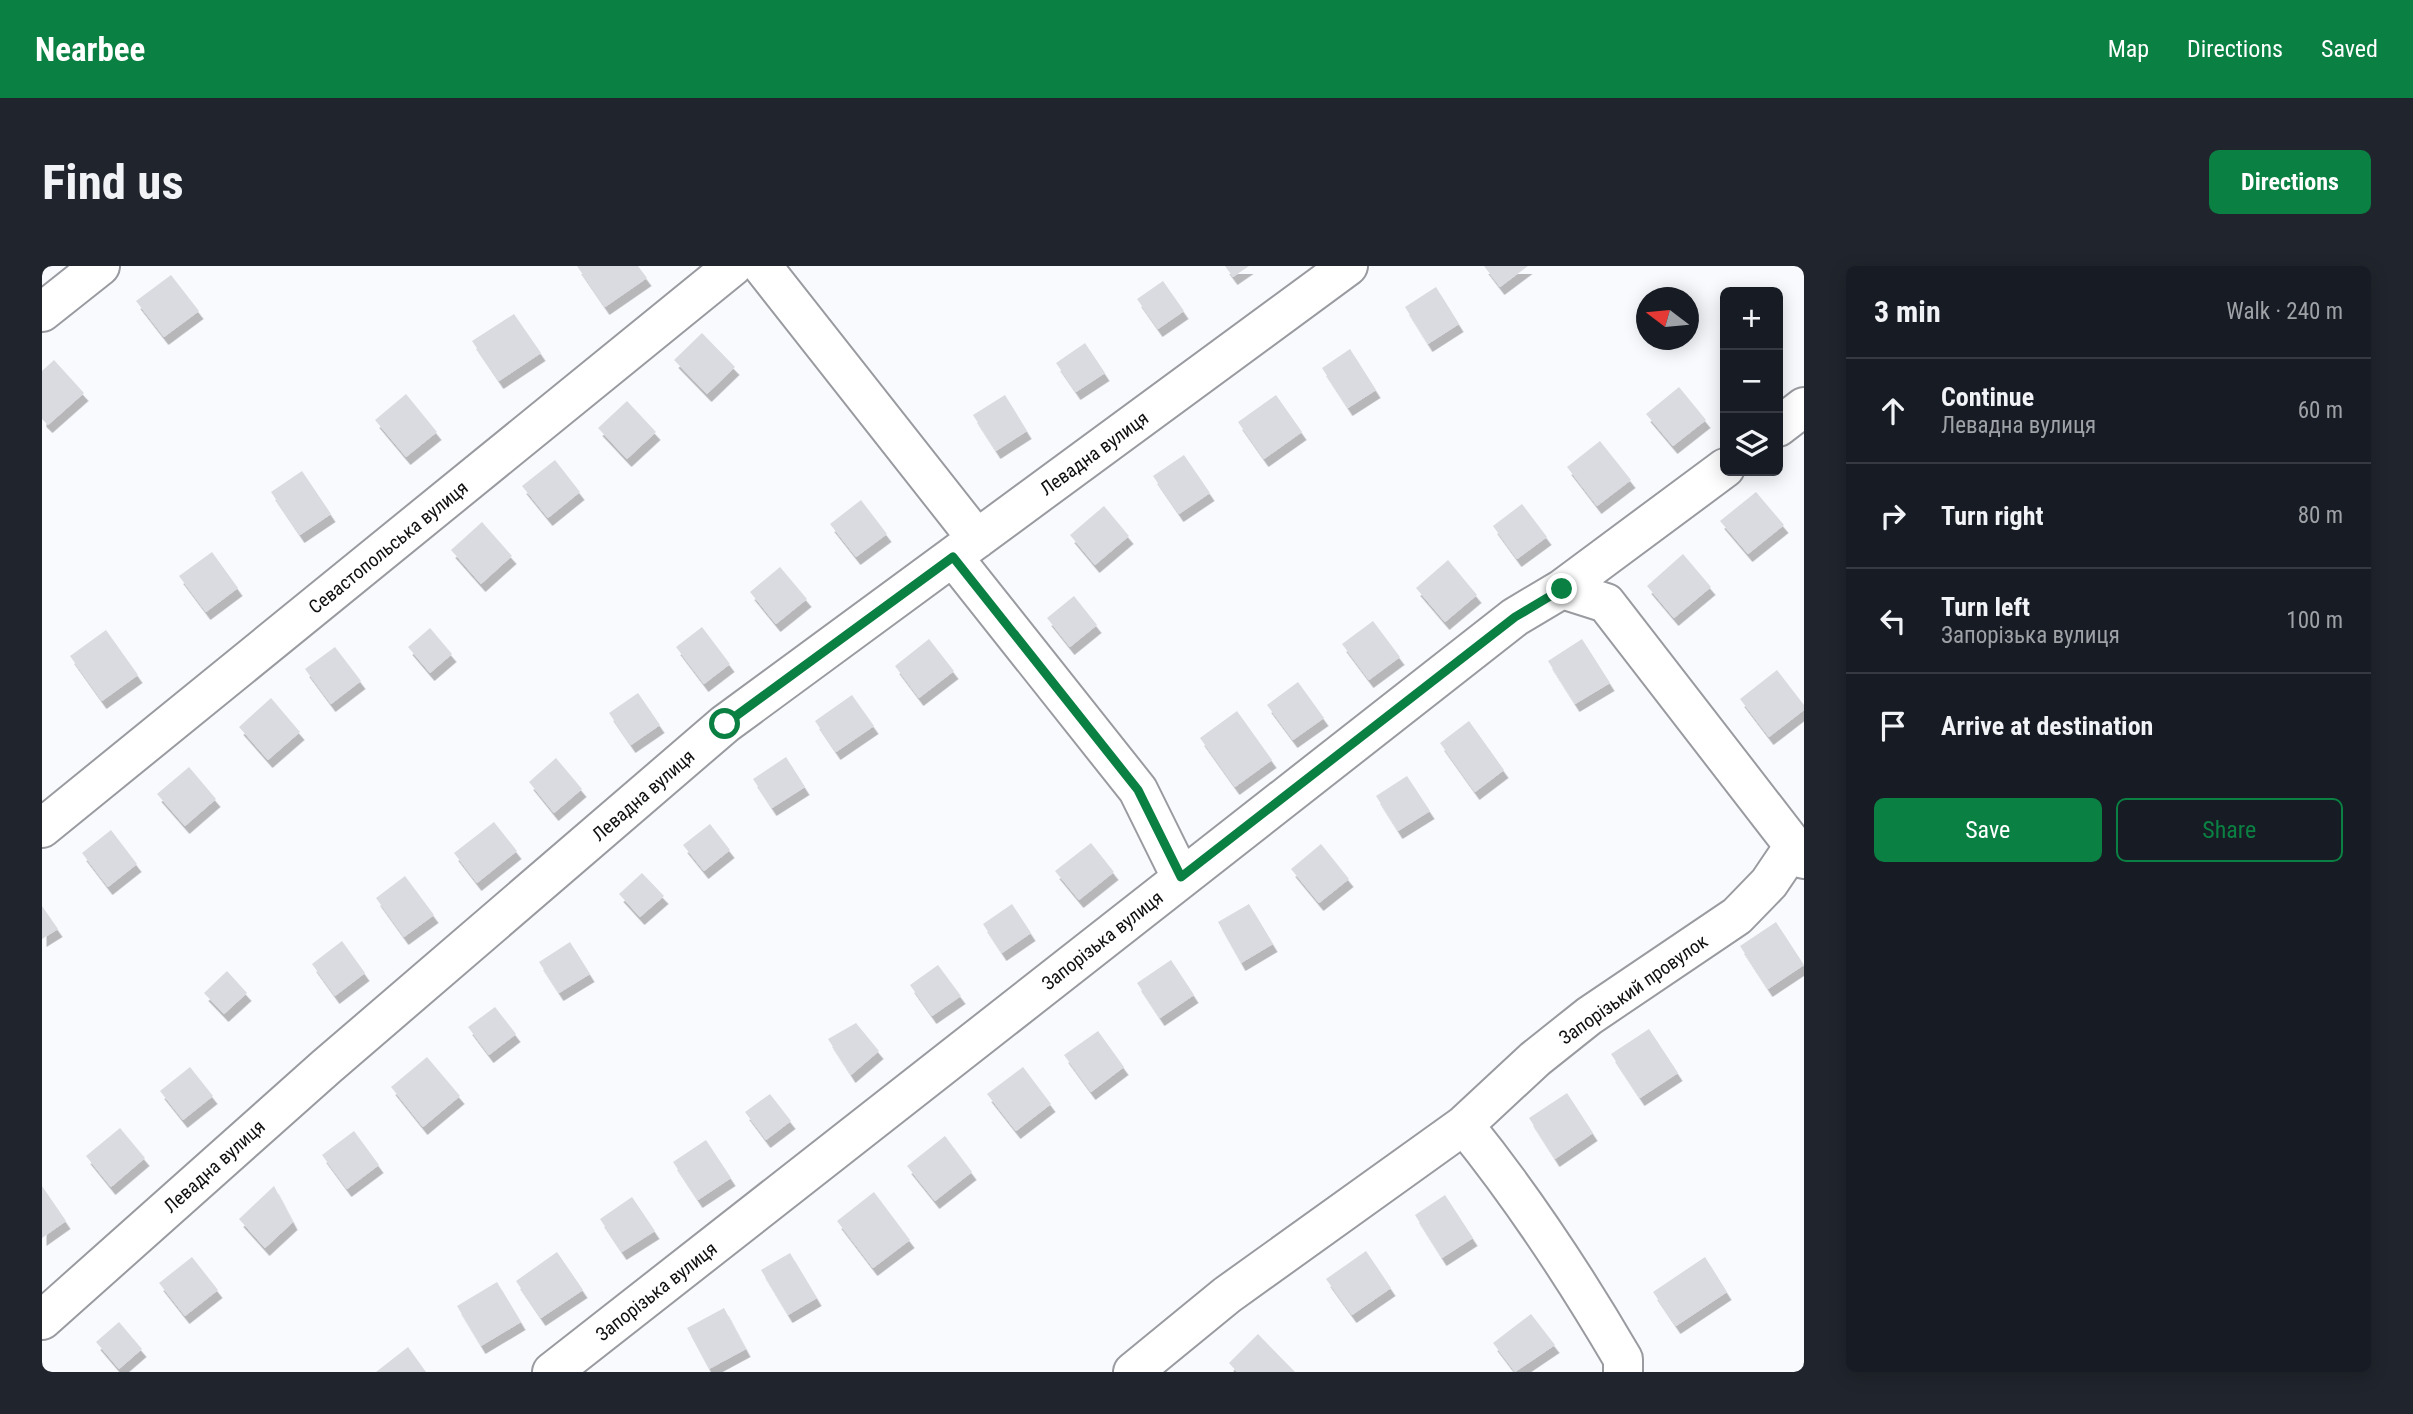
<!DOCTYPE html>
<meta charset="utf-8">
<style>
:root{--surface:#171b24;--page:#20242c;--text:#f1f3f6;--muted:#9ea1a6;--line:#363941;--accent:#0b8043}
body{margin:0;font-family:"Roboto Condensed",sans-serif;background:var(--page);color:var(--text)}
.controls{position:absolute;right:21px;top:21px;display:grid;overflow:hidden;border-radius:10px;box-shadow:0 4px 18px #0003}
.controls button{width:63px;height:63px;display:grid;place-items:center;padding:0;border:0;border-bottom:2px solid var(--line);background:var(--surface);color:var(--text);font:35px sans-serif}
.compass{position:absolute;left:1594px;top:21px;width:63px;height:63px;border-radius:50%;background:var(--surface);box-shadow:0 4px 18px #0003;rotate:286deg}
.stop{position:absolute;width:21px;height:21px;margin:-16px;border:5px solid #0b8043;border-radius:50%;background:#fff}
.stop.end{background:#0b8043;border-color:#fff;box-shadow:0 2px 7px #0008}
.list{margin:0;padding:0;list-style:none}
h2{display:flex;justify-content:space-between;align-items:center;height:91px;margin:0;padding:0 28px;font-size:30px}
h2 small{font-size:23px;font-weight:400;color:var(--muted)}
.list li{display:grid;grid-template-columns:46px 1fr auto;gap:21px;align-items:center;box-sizing:border-box;height:105px;padding:0 28px;border-top:2px solid var(--line)}
.list b{display:block;font-size:26px;white-space:nowrap}
.list p{margin:0;font-size:23px;white-space:nowrap;color:var(--muted)}
.list em{font-size:23px;font-style:normal;color:var(--muted)}
.actions{display:flex;gap:14px;padding:21px 28px}
.actions a{flex:1;padding:16px 0;border:2px solid var(--accent);border-radius:10px;text-align:center;font-size:24px;color:var(--accent)}
.actions .main{background:var(--accent);color:#fff}
.icon{flex:none;width:38px;height:38px;fill:none;stroke:currentColor;stroke-width:2;stroke-linecap:round;stroke-linejoin:round}
.map{position:relative;flex:none;width:1762px;height:1106px;overflow:hidden;border-radius:10px}
header{display:flex;align-items:center;gap:42px;box-sizing:border-box;height:98px;padding:0 35px;background:var(--accent);color:#fff}
header strong{font-size:33px}
nav{display:flex;gap:38px;margin-inline-start:auto;font-size:24px}
.intro{display:flex;align-items:center;justify-content:space-between;box-sizing:border-box;height:168px;padding:0 42px}
h1{margin:0;font-size:49px}
.button{padding:18px 32px;border-radius:10px;background:var(--accent);color:#fff;font-size:24px;font-weight:700}
main{display:flex;gap:42px;padding:0 42px}
aside{flex:1;background:var(--surface);border-radius:10px;box-shadow:0 4px 18px #0003}
.map>svg:first-child{display:block}
.building{fill:#dadbe0;filter:url(#shadow)}
.lines{fill:none;stroke-linecap:round;stroke-linejoin:round}
.minor-casing{stroke:#999ba0;stroke-width:42}
.minor{stroke:#fff;stroke-width:38}
.route{stroke:#0b8043;stroke-width:9}
.labels{text-anchor:middle;stroke-width:5;stroke-linejoin:round;paint-order:stroke}
.street-label{font-size:19px;fill:#101012;stroke:#fff}
</style>
<header>
<strong>Nearbee</strong>
<nav><a>Map</a><a>Directions</a><a>Saved</a></nav>
</header>
<div class="intro"><h1>Find us</h1><a class="button">Directions</a></div>
<main>
<div class="map">
<svg width="1762" height="1106" viewBox="0 0 1762 1106">
<defs>
<filter id="shadow"><feDropShadow dx="4.5" dy="8" stdDeviation="0" flood-color="#0004"/></filter>
</defs>
<rect width="100%" height="100%" fill="#f9fafe"/>
<path class="building" d="M535,0H596L605,12L563,41Z
M1183,0H1207L1191,11Z
M1442,0H1486L1458,21Z
M129,9L157,45L122,71L94,35Z
M1121,15L1142,45L1116,63L1095,33Z
M1394,21L1417,58L1386,78L1363,41Z
M472,48L499,87L457,115L430,75Z
M660,67L693,101L665,128L632,94Z
M1043,77L1063,107L1034,126L1014,97Z
M1308,83L1334,124L1306,142L1280,102Z
M12,94L42,127L6,159L0,153V105Z
M1637,121L1664,154L1631,180L1604,148Z
M364,128L395,166L364,191L333,154Z
M963,129L985,165L954,185L931,149Z
M1234,129L1260,166L1222,193L1196,156Z
M585,135L614,166L585,193L556,162Z
M1558,175L1589,214L1555,240L1525,201Z
M1142,189L1168,227L1137,248L1111,210Z
M513,194L538,226L506,252L480,220Z
M260,205L289,248L258,269L229,226Z
M1714,226L1742,259L1706,288L1678,255Z
M819,234L845,268L814,291L788,258Z
M1480,238L1505,271L1475,293L1451,260Z
M1062,240L1087,270L1053,299L1028,269Z
M440,256L470,290L439,318L409,284Z
M170,286L196,322L164,346L137,310Z
M1641,288L1669,321L1632,352L1605,320Z
M1406,294L1435,329L1403,356L1374,322Z
M738,301L765,333L734,358L708,326Z
M1032,330L1055,359L1028,381L1005,352Z
M1331,355L1358,391L1327,414L1300,378Z
M660,361L688,398L662,418L634,381Z
M388,362L410,388L388,407L366,381Z
M64,364L96,409L60,435L28,390Z
M887,373L912,405L877,432L853,400Z
M1540,373L1568,417L1533,438L1506,395Z
M293,381L319,415L289,438L263,403Z
M1735,404L1762,439V444L1727,471L1698,433Z
M1256,416L1282,452L1251,474L1225,439Z
M596,427L618,459L589,479L567,447Z
M810,429L832,460L794,486L773,455Z
M229,432L258,466L226,494L197,461Z
M1195,445L1230,494L1193,521L1158,472Z
M1427,455L1462,504L1433,526L1398,477Z
M744,491L763,521L730,542L711,513Z
M514,492L540,523L512,547L487,516Z
M147,501L174,533L143,560L115,528Z
M1365,510L1388,545L1356,565L1334,530Z
M452,556L475,585L435,617L412,587Z
M668,558L688,584L662,605L641,579Z
M69,564L95,598L66,621L40,587Z
M1049,577L1072,606L1037,634L1013,605Z
M1279,578L1307,613L1277,637L1249,603Z
M600,607L622,630L598,651L577,628Z
M363,610L392,649L362,671L334,632Z
M970,638L989,667L960,687L941,658Z
M1207,638L1231,678L1199,697L1176,656Z
M0,640L16,663L0,673Z
M1734,656L1762,699L1726,723L1698,680Z
M300,675L323,707L293,730L270,698Z
M528,676L548,708L517,727L497,696Z
M1129,694L1152,729L1118,752L1095,717Z
M896,699L919,730L890,750L868,719Z
M185,705L205,727L182,748L162,727Z
M453,741L474,768L447,789L426,761Z
M814,757L837,785L809,809L786,773Z
M1607,763L1636,807L1598,832L1569,788Z
M1056,765L1082,801L1049,826L1022,789Z
M385,791L418,830L381,861L349,821Z
M148,801L171,830L141,854L118,825Z
M981,801L1009,838L974,865L945,828Z
M1525,827L1551,867L1513,893L1487,852Z
M728,828L749,855L724,874L703,846Z
M78,862L103,892L69,921L44,890Z
M312,865L337,899L305,923L280,889Z
M903,870L930,906L893,935L865,900Z
M664,874L689,912L656,934L631,896Z
M0,920L24,955L0,972Z
M232,920L251,956L223,982L197,953Z
M832,926L868,974L831,1002L795,955Z
M1403,929L1431,972L1400,992L1373,949Z
M590,931L613,965L580,986L558,953Z
M1324,985L1349,1022L1310,1049L1284,1013Z
M515,986L541,1024L499,1052L474,1015Z
M748,987L775,1032L746,1049L719,1004Z
M150,991L176,1024L143,1050L117,1017Z
M1663,991L1685,1026L1634,1060L1611,1026Z
M455,1016L479,1056L439,1080L415,1040Z
M682,1042L704,1083L667,1103L645,1062Z
M1489,1048L1513,1079L1473,1106L1451,1077Z
M77,1056L100,1083L77,1103L54,1076Z
M1216,1068L1253,1106H1195L1187,1097Z
M366,1081L384,1106H334Z"/>
<g class="lines">
<g class="minor-casing">
<path id="minor" d="M720,0L935,273
M0,46L58,0
M1736,161L1762,141
M911,291L1096,524L1139,611
M1520,323L1564,337L1762,593
M0,562L691,0
M1422,859C1482,933 1533,1011 1581,1093V1106
M0,1054L284,801L683,458L1306,0
M510,1106L1473,351L1520,323L1683,202
M1091,1106L1185,1029L1422,859L1493,793L1547,750L1695,650L1727,617L1752,580"/>
</g>
<use href="#minor" class="minor"/>
</g>
<g class="lines">
<path class="route" d="M683,458L911,291L1096,524L1139,611L1473,351L1520,323"/>
</g>
<g class="labels">
<g class="street-label">
<text transform="translate(1052 187) rotate(-36)" y="7">Левадна вулиця</text>
<text transform="translate(346 281) rotate(-39)" y="7">Севастопольська вулиця</text>
<text transform="translate(601 529) rotate(-41)" y="7">Левадна вулиця</text>
<text transform="translate(1060 674) rotate(-38)" y="7">Запорізька вулиця</text>
<text transform="translate(1591 723) rotate(-35)" y="7">Запорізький провулок</text>
<text transform="translate(172 900) rotate(-42)" y="7">Левадна вулиця</text>
<text transform="translate(614 1025) rotate(-38)" y="7">Запорізька вулиця</text>
</g>
</g>
</svg>
<div class="controls">
<button>+</button>
<button>−</button>
<button><svg class="icon" aria-label="layers" viewBox="0 0 24 24"><path d="M12 4l9 5-9 5-9-5zM3 14l9 5 9-5"/></svg></button>
</div>
<svg class="compass" viewBox="-18 -18 36 36"><path d="M0-13l5 13h-10z" fill="#e53935"/><path d="M0 13l5-13h-10z" fill="#9ea1a6"/></svg>
<div class="stop" style="left:683px;top:458px"></div>
<div class="stop end" style="left:1520px;top:323px"></div>
</div>
<aside>
<h2>3 min<small>Walk · 240 m</small></h2>
<ul class="list">
<li><svg class="icon" aria-label="ahead" viewBox="0 0 24 24"><path d="M12 20V5M6 11l6-6 6 6"/></svg><div><b>Continue</b><p>Левадна вулиця</p></div><em>60 m</em></li>
<li><svg class="icon" aria-label="right" viewBox="0 0 24 24"><path d="M7 20v-9h11M14 6l5 5-5 5"/></svg><div><b>Turn right</b></div><em>80 m</em></li>
<li><svg class="icon" aria-label="left" viewBox="0 0 24 24"><path d="M17 20v-9H6M10 6l-5 5 5 5"/></svg><div><b>Turn left</b><p>Запорізька вулиця</p></div><em>100 m</em></li>
<li><svg class="icon" aria-label="arrive" viewBox="0 0 24 24"><path d="M6 21V4h12l-3 4 3 4H6"/></svg><div><b>Arrive at destination</b></div></li>
</ul>
<div class="actions"><a class="main">Save</a><a>Share</a></div>
</aside>
</main>
